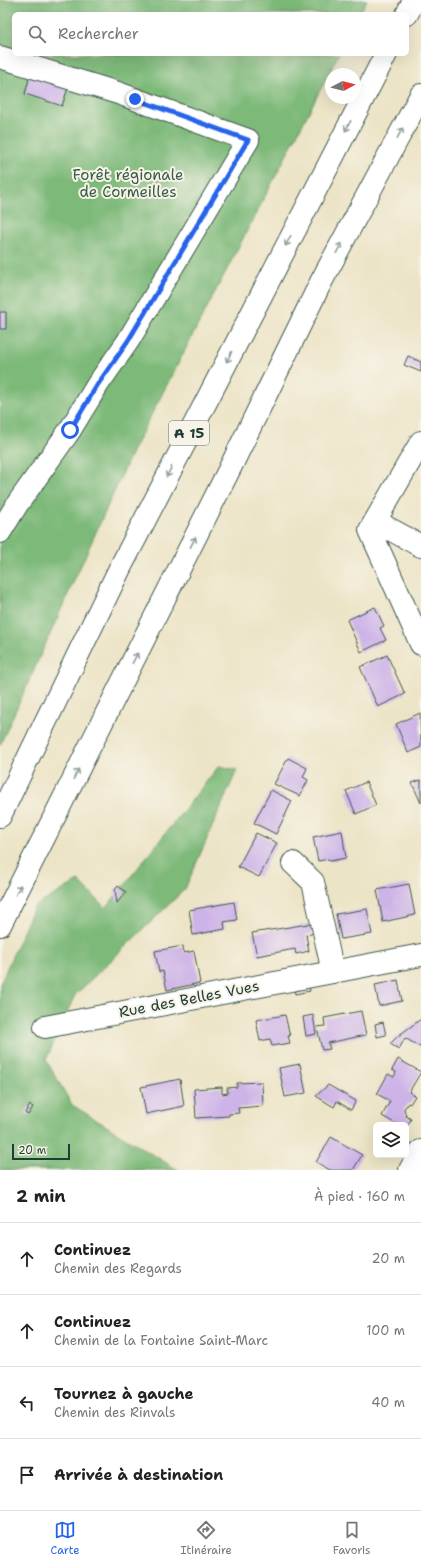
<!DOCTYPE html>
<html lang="fr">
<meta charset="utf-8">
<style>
:root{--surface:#fff;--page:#f6f6f6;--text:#222;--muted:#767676;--line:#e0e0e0;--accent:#2563eb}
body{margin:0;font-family:"Shantell Sans",sans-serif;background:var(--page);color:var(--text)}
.controls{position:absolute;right:12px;bottom:12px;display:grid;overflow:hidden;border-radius:6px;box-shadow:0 4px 16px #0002}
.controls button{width:36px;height:36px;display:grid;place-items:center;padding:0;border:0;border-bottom:1px solid var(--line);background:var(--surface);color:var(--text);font:20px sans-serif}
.compass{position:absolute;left:325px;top:68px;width:36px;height:36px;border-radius:50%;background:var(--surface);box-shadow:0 4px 16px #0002;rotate:83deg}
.scale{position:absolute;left:12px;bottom:10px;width:58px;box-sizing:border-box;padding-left:4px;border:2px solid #1f3d34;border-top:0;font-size:11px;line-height:14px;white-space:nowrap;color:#1f3d34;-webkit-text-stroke:3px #f7f3e8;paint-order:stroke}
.stop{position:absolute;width:12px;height:12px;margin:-9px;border:3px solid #2563eb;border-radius:50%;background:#fff}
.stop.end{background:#2563eb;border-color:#fff;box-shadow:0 1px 4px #0008}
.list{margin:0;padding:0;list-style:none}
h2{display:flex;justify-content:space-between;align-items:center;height:52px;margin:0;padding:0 16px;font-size:17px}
h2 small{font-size:13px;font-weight:400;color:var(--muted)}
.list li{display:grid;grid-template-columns:26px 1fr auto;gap:12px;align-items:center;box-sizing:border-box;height:72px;padding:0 16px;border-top:1px solid var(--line)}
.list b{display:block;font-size:15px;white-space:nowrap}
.list p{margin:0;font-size:13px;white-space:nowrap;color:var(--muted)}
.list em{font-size:13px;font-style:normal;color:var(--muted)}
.icon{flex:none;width:22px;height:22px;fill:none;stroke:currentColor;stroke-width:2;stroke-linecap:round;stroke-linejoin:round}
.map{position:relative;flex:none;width:421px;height:1170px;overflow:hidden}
.search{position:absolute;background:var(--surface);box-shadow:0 4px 16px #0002;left:12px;right:12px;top:12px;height:44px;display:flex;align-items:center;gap:10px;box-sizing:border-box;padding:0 14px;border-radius:6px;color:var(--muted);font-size:15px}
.sheet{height:340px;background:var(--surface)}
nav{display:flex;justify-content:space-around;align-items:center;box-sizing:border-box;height:56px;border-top:1px solid var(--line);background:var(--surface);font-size:11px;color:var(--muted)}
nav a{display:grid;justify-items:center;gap:2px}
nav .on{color:var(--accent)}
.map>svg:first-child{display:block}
.forest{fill:#7db979;stroke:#4e7b56}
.building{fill:#cdb3e8}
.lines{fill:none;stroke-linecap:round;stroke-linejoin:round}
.minor-casing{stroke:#3e564a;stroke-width:24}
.motorway-casing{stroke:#3e564a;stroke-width:24}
.minor{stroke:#fff;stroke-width:22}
.motorway{stroke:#fff;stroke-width:22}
.oneway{stroke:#8f9e9a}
.route{stroke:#2563eb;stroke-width:5}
.labels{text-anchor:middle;stroke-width:4;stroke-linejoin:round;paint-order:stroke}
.shield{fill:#f7f3e8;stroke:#60746a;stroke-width:1}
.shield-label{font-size:14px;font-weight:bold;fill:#1f3d34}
.park-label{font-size:15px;fill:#385c46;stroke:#f7f3e8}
.street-label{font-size:15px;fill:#1f3d34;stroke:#f7f3e8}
</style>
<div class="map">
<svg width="421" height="1170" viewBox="0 0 421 1170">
<rect width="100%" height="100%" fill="#f7f3e8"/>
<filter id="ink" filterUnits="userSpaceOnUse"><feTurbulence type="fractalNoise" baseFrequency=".025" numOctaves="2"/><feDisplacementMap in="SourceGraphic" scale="8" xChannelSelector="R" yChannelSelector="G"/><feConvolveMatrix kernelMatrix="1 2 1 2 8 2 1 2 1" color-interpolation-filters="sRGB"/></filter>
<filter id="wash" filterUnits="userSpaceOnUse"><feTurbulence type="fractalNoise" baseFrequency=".012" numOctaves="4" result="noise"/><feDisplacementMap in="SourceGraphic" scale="16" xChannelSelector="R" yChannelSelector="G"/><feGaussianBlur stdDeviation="0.9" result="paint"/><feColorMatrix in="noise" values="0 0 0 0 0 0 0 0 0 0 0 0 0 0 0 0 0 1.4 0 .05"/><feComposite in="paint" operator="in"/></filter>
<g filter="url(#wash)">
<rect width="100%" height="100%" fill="#ece4c6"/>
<path class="forest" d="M0,0H367L359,14H14V54H339L133,450L0,745Z
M219,766L237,770L185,889L75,995L46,1060L72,1105L178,1170H0V984L34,907L78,881L106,908Z"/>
<g id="blocks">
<path class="building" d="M30,75L68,88L62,106L25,94Z
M0,312H6V329H0Z
M408,356L421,362V372L404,365Z
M375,607L384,626L380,628L386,640L361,652L347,620Z
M387,655L405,694L378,707L360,667Z
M420,713L421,747L408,753L396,724Z
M288,758L307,768L303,777L308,780L300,796L274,784Z
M421,780V803L412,783Z
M366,782L376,805L356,814L346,791Z
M271,790L292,801L276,834L254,823Z
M342,831L346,858L330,861L329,859L318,861L313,837Z
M256,833L277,843L259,877L238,867Z
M409,884L415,915L383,922L377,890Z
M118,886L126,892L117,903L115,890Z
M234,902L237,920L224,922L225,929L193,935L189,910Z
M367,909L372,934L341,939L336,914Z
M308,924L314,926V931L311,934L306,935L309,951L296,954L295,949L257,956L252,933Z
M183,946L184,953L194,951L200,983L167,990L163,971L159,972L155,951Z
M398,980L402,1001L379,1006L375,985Z
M309,986L310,991L295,994L294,989Z
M361,1011L366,1035L328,1043L330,1049L322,1050L317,1027L325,1026L324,1018Z
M285,1015L290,1036H288L290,1043L272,1046L270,1039L260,1041L256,1020Z
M313,1015L316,1034L306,1036L303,1017Z
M421,1019V1044L420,1047L405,1038L399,1049L390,1044L398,1036Z
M383,1022L386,1035L377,1037L375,1024Z
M398,1059L421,1072L409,1092L415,1096L410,1104L408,1103L404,1109L406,1116L411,1119L406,1128V1125H398L382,1116L390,1101L377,1094L388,1074L394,1077L396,1072L392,1070Z
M300,1064L306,1093L285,1097L279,1068Z
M180,1079L184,1106L146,1114L141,1087Z
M262,1082L263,1106L238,1108L239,1113L229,1114V1116L196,1118L194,1089L222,1087V1094L228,1093L227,1088L237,1087V1083Z
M328,1085L356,1101L351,1110L337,1101L334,1107L316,1096Z
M30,1105L33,1107L28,1115L25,1113Z
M331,1137L362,1155L353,1170H330L316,1162Z"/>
</g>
</g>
<g filter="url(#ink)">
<use href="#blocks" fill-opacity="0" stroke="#3e564a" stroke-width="1"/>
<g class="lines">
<g class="minor-casing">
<path id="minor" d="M0,57L118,93L248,140L128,341L98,384L70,430L18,503L0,532
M421,442L370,530L421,644
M375,521L421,546
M293,863L313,882L333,972
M45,1027L421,955
M410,1170L421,1151"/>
</g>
<g class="motorway-casing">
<path id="motorway" d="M407,14L414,0
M0,816L119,570L386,54
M0,925L230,468L321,282L421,95"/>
</g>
<use href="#minor" class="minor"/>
<use href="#motorway" class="motorway"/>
</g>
<defs><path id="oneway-shaft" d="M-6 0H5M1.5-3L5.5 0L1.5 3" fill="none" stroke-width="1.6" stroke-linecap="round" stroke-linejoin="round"/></defs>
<g class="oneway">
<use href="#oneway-shaft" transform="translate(348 126) rotate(118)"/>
<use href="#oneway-shaft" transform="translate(400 133) rotate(-62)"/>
<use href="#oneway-shaft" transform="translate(288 241) rotate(117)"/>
<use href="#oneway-shaft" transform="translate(339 248) rotate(-62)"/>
<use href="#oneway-shaft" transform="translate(229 357) rotate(117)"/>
<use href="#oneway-shaft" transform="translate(169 472) rotate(117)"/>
<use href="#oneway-shaft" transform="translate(193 542) rotate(-63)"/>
<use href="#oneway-shaft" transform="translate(135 658) rotate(-63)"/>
<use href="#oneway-shaft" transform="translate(76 774) rotate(-63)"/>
<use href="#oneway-shaft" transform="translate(18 890) rotate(-63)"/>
</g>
</g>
<g class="lines" filter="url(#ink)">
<path class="route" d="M70,430L98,384L128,341L248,140L135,99"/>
</g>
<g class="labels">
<rect class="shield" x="169" y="421" width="40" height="24" rx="3"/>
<g class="shield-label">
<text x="189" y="438">A 15</text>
</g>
<g class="park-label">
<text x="128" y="180">Forêt régionale<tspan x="128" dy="17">de Cormeilles</tspan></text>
</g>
<g class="street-label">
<text transform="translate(189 999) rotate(-11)" y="5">Rue des Belles Vues</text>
</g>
</g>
</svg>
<div class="controls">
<button><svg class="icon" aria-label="layers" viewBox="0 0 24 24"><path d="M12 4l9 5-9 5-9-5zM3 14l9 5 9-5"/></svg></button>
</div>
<svg class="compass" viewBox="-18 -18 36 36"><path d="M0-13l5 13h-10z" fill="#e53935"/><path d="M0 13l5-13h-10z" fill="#767676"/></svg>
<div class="scale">20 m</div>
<div class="stop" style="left:70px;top:430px"></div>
<div class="stop end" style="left:135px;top:99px"></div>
<div class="search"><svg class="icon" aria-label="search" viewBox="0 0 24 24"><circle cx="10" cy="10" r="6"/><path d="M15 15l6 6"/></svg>Rechercher</div>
</div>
<section class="sheet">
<h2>2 min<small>À pied · 160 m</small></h2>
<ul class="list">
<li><svg class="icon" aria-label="ahead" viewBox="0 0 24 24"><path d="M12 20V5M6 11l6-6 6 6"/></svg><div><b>Continuez</b><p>Chemin des Regards</p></div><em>20 m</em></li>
<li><svg class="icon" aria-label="ahead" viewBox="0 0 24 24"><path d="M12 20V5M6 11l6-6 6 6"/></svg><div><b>Continuez</b><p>Chemin de la Fontaine Saint-Marc</p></div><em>100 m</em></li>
<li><svg class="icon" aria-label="left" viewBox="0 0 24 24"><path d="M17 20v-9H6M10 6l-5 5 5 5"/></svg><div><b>Tournez à gauche</b><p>Chemin des Rinvals</p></div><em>40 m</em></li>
<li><svg class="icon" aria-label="arrive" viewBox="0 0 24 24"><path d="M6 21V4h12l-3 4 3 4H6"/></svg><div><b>Arrivée à destination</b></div></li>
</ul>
</section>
<nav>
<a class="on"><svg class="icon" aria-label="map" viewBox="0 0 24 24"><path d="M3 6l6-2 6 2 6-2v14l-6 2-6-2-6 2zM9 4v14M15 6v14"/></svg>Carte</a>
<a><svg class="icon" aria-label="directions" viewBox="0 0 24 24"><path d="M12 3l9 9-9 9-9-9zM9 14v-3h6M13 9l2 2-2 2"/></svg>Itinéraire</a>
<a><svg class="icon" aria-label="saved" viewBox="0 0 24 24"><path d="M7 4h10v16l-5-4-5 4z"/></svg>Favoris</a>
</nav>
